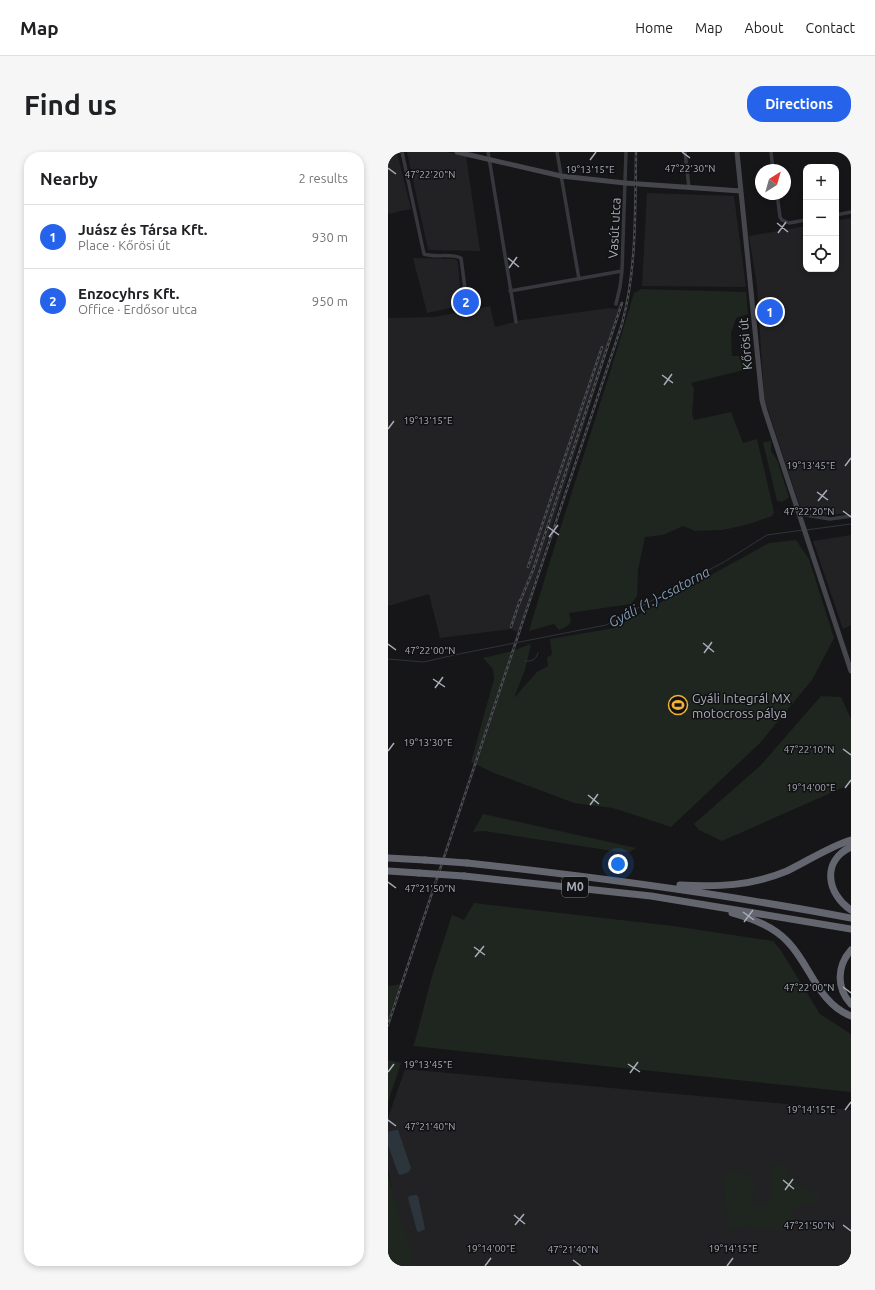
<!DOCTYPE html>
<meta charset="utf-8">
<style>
:root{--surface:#fff;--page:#f6f6f6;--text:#202124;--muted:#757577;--line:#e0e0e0;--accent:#2563eb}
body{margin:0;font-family:Ubuntu,sans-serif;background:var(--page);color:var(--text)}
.controls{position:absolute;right:12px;top:12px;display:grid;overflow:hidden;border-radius:8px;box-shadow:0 2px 6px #0003}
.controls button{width:36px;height:36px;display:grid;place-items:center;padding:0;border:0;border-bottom:1px solid var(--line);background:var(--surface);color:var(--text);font:20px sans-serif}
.compass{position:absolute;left:367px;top:12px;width:36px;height:36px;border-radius:50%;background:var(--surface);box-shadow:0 2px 6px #0003;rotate:37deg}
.you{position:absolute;left:230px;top:712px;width:14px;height:14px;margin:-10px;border:3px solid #fff;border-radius:50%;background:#1a73e8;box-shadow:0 0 0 6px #1a73e833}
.badge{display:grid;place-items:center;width:26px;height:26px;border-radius:50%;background:var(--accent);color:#fff;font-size:13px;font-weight:700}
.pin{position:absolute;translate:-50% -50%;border:2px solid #fff;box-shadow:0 1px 4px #0006}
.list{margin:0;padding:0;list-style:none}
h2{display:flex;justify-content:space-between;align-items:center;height:52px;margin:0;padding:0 16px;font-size:17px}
h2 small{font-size:13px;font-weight:400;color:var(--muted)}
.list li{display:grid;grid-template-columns:26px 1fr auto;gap:12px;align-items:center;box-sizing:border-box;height:64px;padding:0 16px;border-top:1px solid var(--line)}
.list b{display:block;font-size:15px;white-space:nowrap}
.list p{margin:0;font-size:13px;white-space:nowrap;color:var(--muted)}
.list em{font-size:13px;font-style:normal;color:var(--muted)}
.icon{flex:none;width:22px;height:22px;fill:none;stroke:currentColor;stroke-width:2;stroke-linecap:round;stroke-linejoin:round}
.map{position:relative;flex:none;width:463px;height:1114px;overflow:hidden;border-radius:16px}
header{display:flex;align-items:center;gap:24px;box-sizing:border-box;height:56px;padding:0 20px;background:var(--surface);border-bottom:1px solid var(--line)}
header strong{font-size:19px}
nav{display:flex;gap:22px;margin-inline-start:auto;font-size:14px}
.intro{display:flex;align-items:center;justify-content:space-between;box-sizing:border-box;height:96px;padding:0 24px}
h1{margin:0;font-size:28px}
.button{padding:10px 18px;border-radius:16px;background:var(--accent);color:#fff;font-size:14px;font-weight:700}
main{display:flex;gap:24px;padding:0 24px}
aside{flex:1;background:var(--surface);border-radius:16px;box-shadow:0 2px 6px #0003}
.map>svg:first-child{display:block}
.built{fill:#222225}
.green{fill:#1e261f}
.water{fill:#2c353c}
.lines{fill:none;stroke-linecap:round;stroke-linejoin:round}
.stream{stroke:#2c353c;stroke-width:1}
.street{stroke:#37383d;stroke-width:3.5}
.secondary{stroke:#45474d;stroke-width:5}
.highway{stroke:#63666e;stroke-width:7}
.rail-casing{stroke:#4a4c52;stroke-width:2.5}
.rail{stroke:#111113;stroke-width:1;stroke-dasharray:3;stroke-linecap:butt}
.highway-bridge{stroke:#63666e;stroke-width:7}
.ticks{fill:none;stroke:#a8adb8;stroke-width:1.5}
.labels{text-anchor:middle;stroke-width:3;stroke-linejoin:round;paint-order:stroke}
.shield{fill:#111113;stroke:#7b7e86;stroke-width:1}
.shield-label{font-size:12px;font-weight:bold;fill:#a8adb8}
.street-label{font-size:13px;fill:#a8adb8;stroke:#111113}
.poi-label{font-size:13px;fill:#a8adb8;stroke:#111113;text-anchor:start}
.water-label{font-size:14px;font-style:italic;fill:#7f9bb3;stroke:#111113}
.ticks-label{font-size:10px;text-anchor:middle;fill:#a8adb8;stroke:#111113;stroke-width:3;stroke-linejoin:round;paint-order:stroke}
</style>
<header>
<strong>Map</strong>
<nav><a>Home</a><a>Map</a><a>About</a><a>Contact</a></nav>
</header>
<div class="intro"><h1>Find us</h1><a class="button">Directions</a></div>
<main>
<aside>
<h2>Nearby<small>2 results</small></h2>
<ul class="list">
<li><span class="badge">1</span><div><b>Juász és Társa Kft.</b><p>Place · Kőrösi út</p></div><em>930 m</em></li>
<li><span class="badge">2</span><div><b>Enzocyhrs Kft.</b><p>Office · Erdősor utca</p></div><em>950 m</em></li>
</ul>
</aside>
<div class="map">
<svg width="463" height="1114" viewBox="0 0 463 1114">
<rect width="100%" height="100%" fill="#161618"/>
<path class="built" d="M0,0H9L23,57L0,62Z
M19,0H58L78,4L92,99L40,98Z
M259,41L346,44L358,135L254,134Z
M463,66V361L438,363L413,358L376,246L369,134L361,84L418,74V117H448V69Z
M25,106L67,107L70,110L73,151L72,154L39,161Z
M232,150L235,151L130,480L123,477L52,486L41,442L0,454V166L47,165L102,154L107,175L134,168L222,156L229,157Z
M463,383V473L455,477L425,389Z
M17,917L463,958V1114H21L0,1018V966Z"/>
<path class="green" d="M253,137L358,140L360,162L348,166L343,181L344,204H359L360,217L303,231L306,237L304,262L306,268L343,260L355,291L369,287L386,360L384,364L361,372L335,378L307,379L295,374L275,383L257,385L250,418L249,444L243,452L181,461L183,470L178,475L171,478L166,472L141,479C174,366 213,254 246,141Z
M383,289V299L389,308L401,345L394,350L389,349L375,290Z
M408,388L421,407L446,486L424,528L372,591L283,675L225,656L186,651L106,621L83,610L106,527L105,517L95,506L124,499L143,492L137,518L126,546L149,520L160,514L159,505L164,503L162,487L226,476L381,391Z
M433,544L453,545L463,567V632L334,689L311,678L306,672L373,613Z
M95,662L248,696L242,700H231L96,679L85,680Z
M86,751L285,774L385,789L392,797L432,862L463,882V940L25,894L27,889L44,824L64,763L76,768Z
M14,832L0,873V834Z
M0,908L13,911L0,950Z
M395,1010L404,1027L409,1033L419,1035L433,1045L432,1051C410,1052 405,1050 400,1073L390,1078L367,1076L359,1073L342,1078L339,1074L335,1021C349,1017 356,1018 367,1029V1039L363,1049L372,1055L383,1048L384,1037L382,1017L387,1011Z
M0,1023L27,1114H0Z"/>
<path class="water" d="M7,978H10L23,1016L21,1020L12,1023L10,1021L0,993V980Z
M28,1043L30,1044L37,1077L31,1080L29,1079L20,1046L21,1044Z"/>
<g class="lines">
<path class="stream" d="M418,378L463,372
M0,507L36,510L66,503L218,473L336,410L379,383L415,378
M137,509C144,509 147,509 150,501"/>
<path class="street" d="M14,0L36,102C48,106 61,101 73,106L79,152
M100,0L128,170
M169,0L191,127
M297,0L301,36
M383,0L385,18
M389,42L392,65L394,68L401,71L418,68
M448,63L463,60
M122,139L234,119
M228,152L232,135L234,119L238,0
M411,362L442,367L463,364"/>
<path class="secondary" d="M69,0L173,24L237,31L353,39
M349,0L374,248L377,259L463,519"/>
<path class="highway" d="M463,695C433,709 439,742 463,758
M0,706L37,708
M79,711C208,725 336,742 463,766
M0,719L31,721
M76,724L263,744L463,777
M292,733C330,735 363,734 399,719C420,709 440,695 463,688
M344,761C365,767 385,774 400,790C423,814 430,851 463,864
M463,798C449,814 448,836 463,852"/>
<g class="rail-casing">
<path id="rail" d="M140,415L214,195
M131,452L145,418L234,151
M123,475L132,448
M0,873L234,172C249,116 247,58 248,0"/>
</g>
<use href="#rail" class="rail"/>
<path class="highway-bridge" d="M37,708L79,711
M31,721L76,724"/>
</g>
<path class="ticks" d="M294,0L302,6M202,8L208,0M0,16L8,22M389,71L400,80M390,81L398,70M120,106L131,115M121,116L129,105M274,223L285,231M276,233L284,222M0,277L6,269M457,314L463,306M429,340L440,348M430,349L439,338M455,359L463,365M160,375L171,383M161,385L170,373M315,491L326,500M0,492L8,498M316,501L324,490M45,527L57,535M47,536L55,525M455,597L463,603M0,599L6,591M457,636L463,628M200,643L211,652M202,653L210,642M0,730L8,736M355,760L366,768M356,770L365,758M86,795L97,803M87,805L96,794M455,835L463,841M240,912L252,920M0,920L6,912M242,921L250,910M457,958L463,950M0,968L8,974M395,1028L406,1037M397,1038L405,1027M126,1063L137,1072M127,1073L136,1062M455,1073L463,1079M185,1108L193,1114M97,1114L103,1106M339,1114L345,1106"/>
<defs>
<g id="stadium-ring" transform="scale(1)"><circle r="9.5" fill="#111113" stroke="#f2b134" stroke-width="1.5"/><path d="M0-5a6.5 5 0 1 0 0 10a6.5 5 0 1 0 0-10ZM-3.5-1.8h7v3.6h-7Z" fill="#f2b134"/></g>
</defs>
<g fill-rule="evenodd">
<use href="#stadium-ring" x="290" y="553"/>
</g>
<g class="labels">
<rect class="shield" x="174" y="725" width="26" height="20" rx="3"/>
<g class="shield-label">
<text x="187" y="739">M0</text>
</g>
<g class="street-label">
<text transform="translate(226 76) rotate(-87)" y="5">Vasút utca</text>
<text transform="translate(357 192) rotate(-95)" y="5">Kőrösi út</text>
</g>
<g class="poi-label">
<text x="304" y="551">Gyáli Integrál MX<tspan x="304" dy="15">motocross pálya</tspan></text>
</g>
<g class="water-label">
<text transform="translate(271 445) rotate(-28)" y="5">Gyáli (1.)-csatorna</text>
</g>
</g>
<g class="ticks-label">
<text x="302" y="20">47°22'30"N</text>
<text x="202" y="21">19°13'15"E</text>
<text x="42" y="26">47°22'20"N</text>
<text x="40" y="272">19°13'15"E</text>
<text x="423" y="317">19°13'45"E</text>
<text x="421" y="363">47°22'20"N</text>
<text x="42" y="502">47°22'00"N</text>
<text x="40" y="594">19°13'30"E</text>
<text x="421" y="601">47°22'10"N</text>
<text x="423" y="639">19°14'00"E</text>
<text x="42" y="740">47°21'50"N</text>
<text x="421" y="839">47°22'00"N</text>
<text x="40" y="916">19°13'45"E</text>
<text x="423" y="961">19°14'15"E</text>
<text x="42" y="978">47°21'40"N</text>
<text x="421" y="1077">47°21'50"N</text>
<text x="103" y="1100">19°14'00"E</text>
<text x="345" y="1100">19°14'15"E</text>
<text x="185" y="1101">47°21'40"N</text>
</g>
</svg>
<div class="controls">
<button>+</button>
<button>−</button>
<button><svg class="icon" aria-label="locate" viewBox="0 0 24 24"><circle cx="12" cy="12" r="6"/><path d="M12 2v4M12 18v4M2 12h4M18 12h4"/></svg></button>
</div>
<svg class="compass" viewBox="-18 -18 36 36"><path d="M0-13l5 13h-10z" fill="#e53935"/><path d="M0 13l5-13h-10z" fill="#757577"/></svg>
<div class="you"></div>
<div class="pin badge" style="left:382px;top:160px">1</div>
<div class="pin badge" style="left:78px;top:150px">2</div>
</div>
</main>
